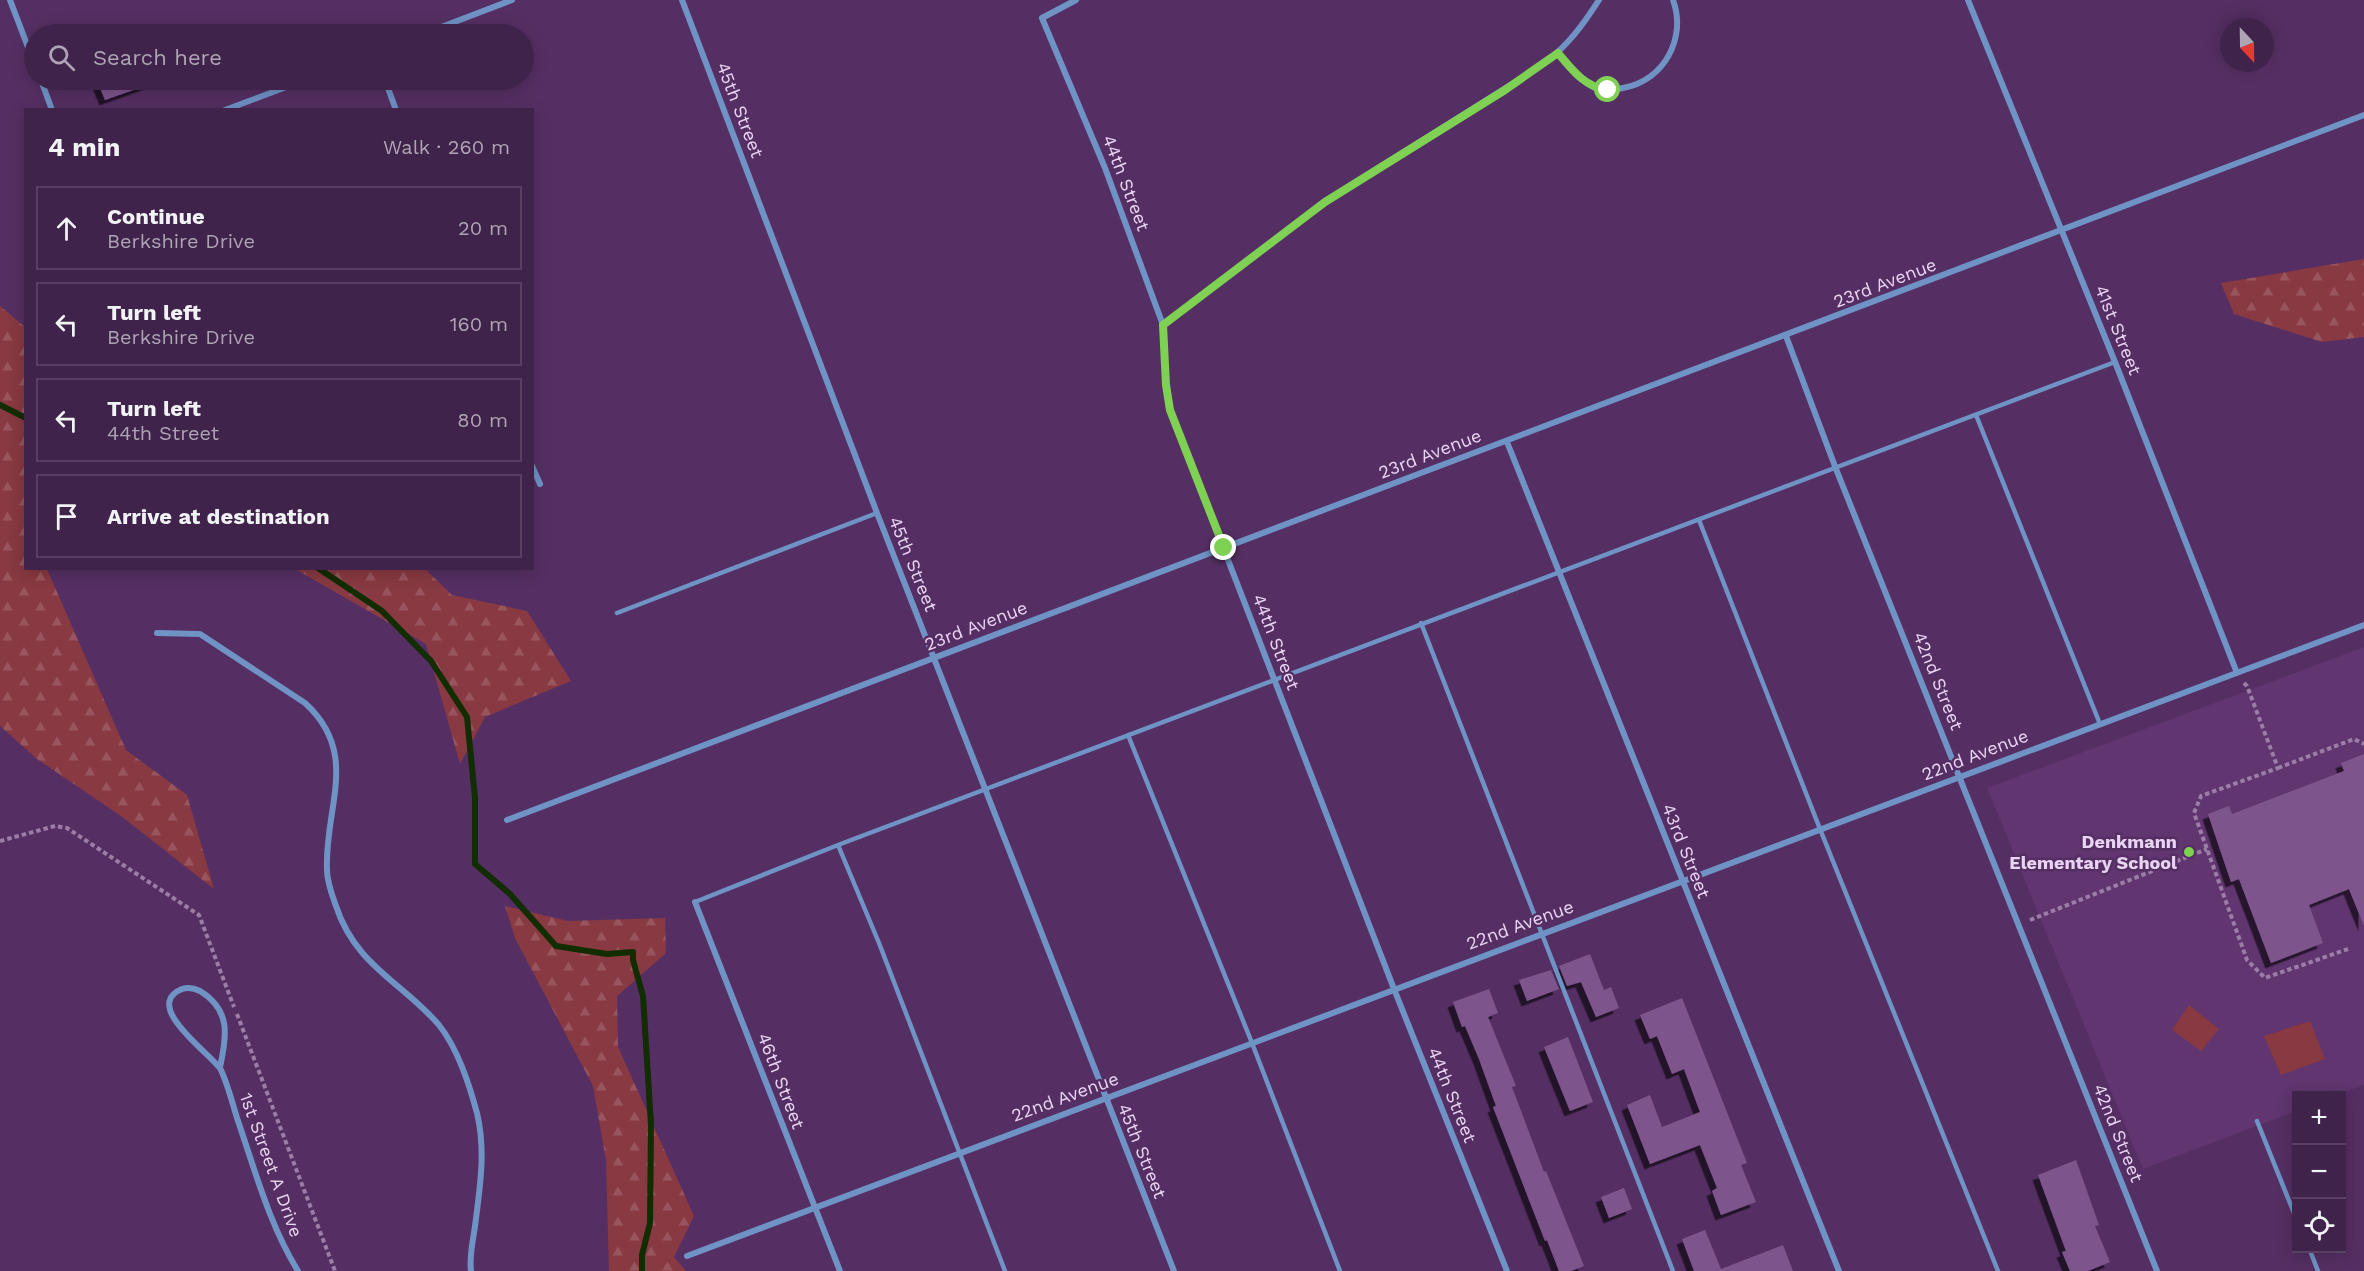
<!DOCTYPE html>
<meta charset="utf-8">
<style>
:root{--surface:#40234a;--page:#472b51;--text:#f1f3f6;--muted:#aea4b5;--line:#594062}
body{margin:0;font-family:"Work Sans",sans-serif;background:var(--page);color:var(--text)}
.controls{position:absolute;right:18px;bottom:18px;display:grid;overflow:hidden;border-radius:0px;box-shadow:0 3px 15px #0003}
.controls button{width:54px;height:54px;display:grid;place-items:center;padding:0;border:0;border-bottom:2px solid var(--line);background:var(--surface);color:var(--text);font:30px sans-serif}
.compass{position:absolute;left:2220px;top:18px;width:54px;height:54px;border-radius:50%;background:var(--surface);box-shadow:0 3px 15px #0003;rotate:158deg}
.stop{position:absolute;width:18px;height:18px;margin:-14px;border:4px solid #7ed153;border-radius:50%;background:#fff}
.stop.end{background:#7ed153;border-color:#fff;box-shadow:0 2px 6px #0008}
.list{margin:0;padding:0;list-style:none}
h2{display:flex;justify-content:space-between;align-items:center;height:78px;margin:0;padding:0 24px;font-size:26px}
h2 small{font-size:20px;font-weight:400;color:var(--muted)}
.list li{display:grid;grid-template-columns:39px 1fr auto;gap:18px;align-items:center;box-sizing:border-box;height:84px;margin:0 12px 12px;padding:0 12px;border:2px solid var(--line);border-radius:0px}
.list b{display:block;font-size:22px;white-space:nowrap}
.list p{margin:0;font-size:20px;white-space:nowrap;color:var(--muted)}
.list em{font-size:20px;font-style:normal;color:var(--muted)}
.icon{flex:none;width:33px;height:33px;fill:none;stroke:currentColor;stroke-width:2;stroke-linecap:round;stroke-linejoin:round}
.map{position:relative;flex:none;width:2364px;height:1271px;overflow:hidden}
.search{position:absolute;background:var(--surface);box-shadow:0 3px 15px #0003;left:24px;top:24px;width:510px;height:66px;display:flex;align-items:center;gap:15px;box-sizing:border-box;padding:0 21px;border-radius:33px;color:var(--muted);font-size:22px}
.panel{position:absolute;background:var(--surface);box-shadow:0 3px 15px #0003;left:24px;top:108px;width:510px;height:462px;border-radius:0px}
.map>svg:first-child{display:block}
.built{fill:#603570}
.green{fill:#883941}
.forest{fill:url(#forest-firs)}
.lines{fill:none;stroke-linecap:round;stroke-linejoin:round}
.stream{stroke:#112d01;stroke-width:6}
.building{fill:#7d558c;filter:url(#shadow)}
.path{stroke:#9b7da7;stroke-width:4;stroke-dasharray:4.5 3;stroke-linecap:butt}
.lane{stroke:#6f93c5;stroke-width:4.5}
.street{stroke:#6f93c5;stroke-width:6}
.route{stroke:#7ed153;stroke-width:8}
.poi-dot{fill:#7ed153;stroke:#552f63;stroke-width:2}
.labels{text-anchor:middle;stroke-width:5;stroke-linejoin:round;paint-order:stroke}
.street-label{font-size:18px;fill:#ead4f3;stroke:#552f63}
.poi-label{font-size:18px;font-weight:bold;fill:#ead4f3;stroke:#552f63;text-anchor:end}
</style>
<div class="map">
<svg width="2364" height="1271" viewBox="0 0 2364 1271">
<defs>
<pattern id="forest-firs" width="22" height="20" patternUnits="userSpaceOnUse" patternTransform="scale(1.5)"><rect width="22" height="20" fill="#883941"/><path d="M5 1l3.5 6h-7zM16 11l3.5 6h-7z" fill="#99555d"/></pattern>
<filter id="shadow"><feDropShadow dx="-5.5" dy="5.5" stdDeviation="0" flood-color="#0009"/></filter>
</defs>
<rect width="100%" height="100%" fill="#552f63"/>
<path class="built" d="M2364,647V1085L2337,1095L2296,1096V1111L2143,1169L1987,788Z"/>
<path class="green" d="M2189,1005L2219,1029L2201,1051L2172,1030Z
M2310,1021L2325,1059L2281,1075L2264,1036Z"/>
<path class="forest" d="M2364,259V337L2322,342L2234,314L2221,283Z
M0,306L25,327L26,568L47,569L126,750L187,795L214,889L121,816L37,759L0,726Z
M295,569H425L452,595L527,611L571,681L485,717L460,764L426,644Z
M505,906L568,921L665,918L666,953L617,996L618,1047L694,1216L674,1257L686,1271H609L606,1160L593,1086L515,938Z"/>
<g class="lines">
<path class="stream" d="M0,405L26,418
M318,568L382,611L431,661L467,717L475,798V864L510,894L556,946L607,954L633,952V960L643,996L651,1125L650,1223L642,1255V1271"/>
</g>
<path class="building" d="M97,80H156V82L105,100Z
M2364,754V926L2349,889L2309,905L2323,943L2271,963L2239,879L2231,882L2208,814L2229,806L2232,814L2344,771L2341,763Z
M1590,954L1604,990L1611,987L1619,1008L1596,1017L1581,982L1567,986L1559,966Z
M1551,970L1559,989L1527,1001L1519,980Z
M1489,989L1498,1013L1488,1017L1516,1086L1512,1087L1544,1172L1546,1171L1584,1266L1571,1271H1559L1547,1240L1545,1241L1493,1107L1496,1106L1479,1059L1465,1026L1462,1027L1453,1002Z
M1682,998L1747,1163L1741,1165L1756,1202L1721,1215L1712,1191L1717,1188L1700,1145L1650,1164L1627,1105L1650,1095L1662,1127L1700,1112L1684,1069L1672,1074L1657,1036L1650,1039L1640,1015Z
M1568,1037L1593,1102L1570,1111L1544,1047Z
M2076,1160L2099,1225L2095,1226L2110,1262L2088,1271H2070L2062,1252L2066,1251L2038,1175Z
M1624,1188L1632,1209L1609,1218L1601,1197Z
M1705,1230L1721,1269L1783,1245L1793,1271H1694L1682,1239Z"/>
<g class="lines">
<path class="path" d="M2244,683L2247,686L2278,768L2201,796L2194,813L2247,960L2265,978L2348,949
M2278,768L2354,739L2364,744
M0,841L55,826L67,828L199,915L234,1007
M2030,920L2207,849
M237,1014L335,1271"/>
<path class="lane" d="M1976,415L2100,724
M1699,520L1820,829L1998,1271
M617,613L877,513
M1421,623L1673,1271
M1128,735L1252,1043L1340,1271
M838,845L879,943L1005,1271
M695,902L838,845L2115,362
M2257,1121L2296,1218
M2309,1248L2318,1271"/>
<path class="street" d="M10,0L34,63
M682,0L877,513L1174,1271
M1076,0L1042,18L1105,168L1163,325L1166,385L1170,410L1394,989L1507,1271
M1968,0L2115,362L2237,673
M423,34L512,0
M1558,53C1569,66 1579,81 1595,88C1604,91 1614,90 1623,88C1664,81 1687,38 1673,0
M41,80L52,110
M385,80L396,110
M225,110L305,80
M1163,325L1325,202L1545,63C1568,45 1583,25 1599,0
M1786,336L1836,469L2157,1271
M1507,442L1839,1271
M532,466L540,484
M157,633L200,634L305,703C361,754 324,808 327,870C327,882 332,895 336,906C355,965 403,983 439,1025C458,1049 469,1084 477,1113C486,1151 480,1187 475,1226C473,1241 469,1256 471,1271
M507,820L2364,115
M695,902L840,1271
M220,1067C227,1036 231,1010 200,991C194,988 188,987 182,989C140,1006 214,1056 221,1070C228,1085 232,1102 237,1118C255,1170 269,1224 298,1271
M687,1256L2364,625"/>
</g>
<g class="lines">
<path class="route" d="M1224,548L1170,410L1166,385L1163,325L1325,202L1505,90L1558,53C1573,71 1585,87 1608,90"/>
</g>
<circle class="poi-dot" cx="2189" cy="852" r="6"/>
<g class="labels">
<g class="street-label">
<text transform="translate(740 110) rotate(69)" y="6">45th Street</text>
<text transform="translate(1126 183) rotate(69)" y="6">44th Street</text>
<text transform="translate(1885 283) rotate(-21)" y="6">23rd Avenue</text>
<text transform="translate(2118 330) rotate(68)" y="6">41st Street</text>
<text transform="translate(1430 454) rotate(-21)" y="6">23rd Avenue</text>
<text transform="translate(913 564) rotate(68)" y="6">45th Street</text>
<text transform="translate(976 626) rotate(-21)" y="6">23rd Avenue</text>
<text transform="translate(1276 642) rotate(69)" y="6">44th Street</text>
<text transform="translate(1938 681) rotate(68)" y="6">42nd Street</text>
<text transform="translate(1975 755) rotate(-21)" y="6">22nd Avenue</text>
<text transform="translate(1686 851) rotate(68)" y="6">43rd Street</text>
<text transform="translate(1520 925) rotate(-20)" y="6">22nd Avenue</text>
<text transform="translate(781 1081) rotate(69)" y="6">46th Street</text>
<text transform="translate(1452 1095) rotate(68)" y="6">44th Street</text>
<text transform="translate(1065 1097) rotate(-20)" y="6">22nd Avenue</text>
<text transform="translate(2118 1133) rotate(68)" y="6">42nd Street</text>
<text transform="translate(1142 1151) rotate(68)" y="6">45th Street</text>
<text transform="translate(271 1165) rotate(70)" y="6">1st Street A Drive</text>
</g>
<g class="poi-label">
<text x="2177" y="848">Denkmann<tspan x="2177" dy="21">Elementary School</tspan></text>
</g>
</g>
</svg>
<div class="controls">
<button>+</button>
<button>−</button>
<button><svg class="icon" aria-label="locate" viewBox="0 0 24 24"><circle cx="12" cy="12" r="6"/><path d="M12 2v4M12 18v4M2 12h4M18 12h4"/></svg></button>
</div>
<svg class="compass" viewBox="-18 -18 36 36"><path d="M0-13l5 13h-10z" fill="#e53935"/><path d="M0 13l5-13h-10z" fill="#aea4b5"/></svg>
<div class="stop" style="left:1608px;top:90px"></div>
<div class="stop end" style="left:1224px;top:548px"></div>
<div class="search"><svg class="icon" aria-label="search" viewBox="0 0 24 24"><circle cx="10" cy="10" r="6"/><path d="M15 15l6 6"/></svg>Search here</div>
<section class="panel">
<h2>4 min<small>Walk · 260 m</small></h2>
<ul class="list">
<li><svg class="icon" aria-label="ahead" viewBox="0 0 24 24"><path d="M12 20V5M6 11l6-6 6 6"/></svg><div><b>Continue</b><p>Berkshire Drive</p></div><em>20 m</em></li>
<li><svg class="icon" aria-label="left" viewBox="0 0 24 24"><path d="M17 20v-9H6M10 6l-5 5 5 5"/></svg><div><b>Turn left</b><p>Berkshire Drive</p></div><em>160 m</em></li>
<li><svg class="icon" aria-label="left" viewBox="0 0 24 24"><path d="M17 20v-9H6M10 6l-5 5 5 5"/></svg><div><b>Turn left</b><p>44th Street</p></div><em>80 m</em></li>
<li><svg class="icon" aria-label="arrive" viewBox="0 0 24 24"><path d="M6 21V4h12l-3 4 3 4H6"/></svg><div><b>Arrive at destination</b></div></li>
</ul>
</section>
</div>
